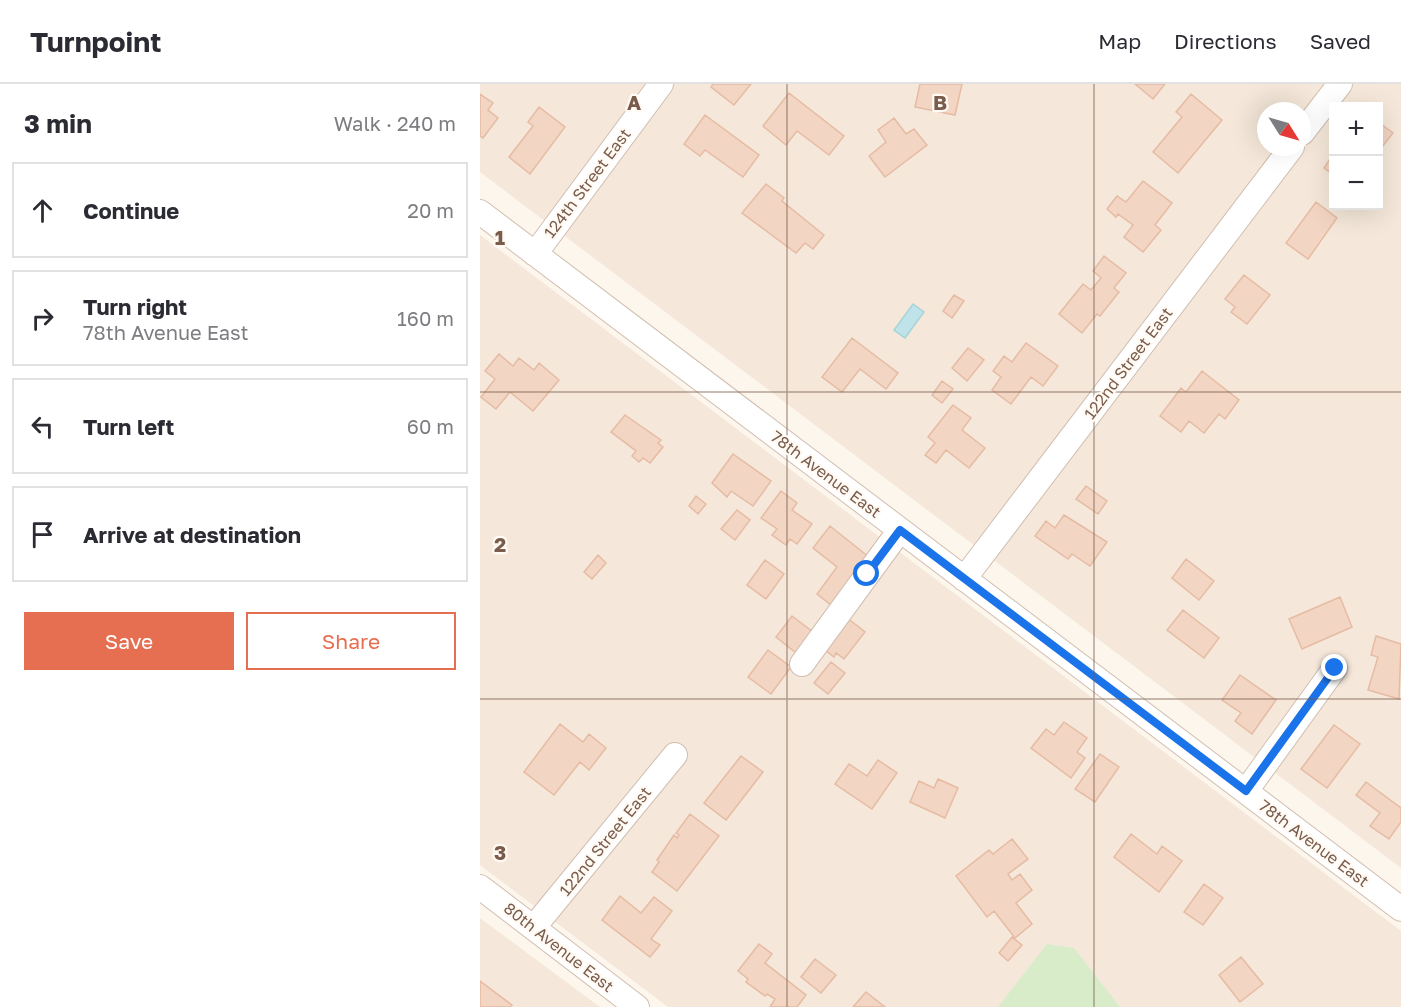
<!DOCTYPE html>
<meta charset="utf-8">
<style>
:root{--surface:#fff;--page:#f7f7f7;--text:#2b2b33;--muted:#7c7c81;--line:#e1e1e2;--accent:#e76f51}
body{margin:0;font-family:"Golos Text",sans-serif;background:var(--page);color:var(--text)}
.controls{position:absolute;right:18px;top:18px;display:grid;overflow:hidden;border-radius:0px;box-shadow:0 6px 24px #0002}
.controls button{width:54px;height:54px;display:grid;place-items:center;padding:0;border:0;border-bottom:2px solid var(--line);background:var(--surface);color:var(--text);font:30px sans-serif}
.compass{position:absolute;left:777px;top:18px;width:54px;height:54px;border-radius:50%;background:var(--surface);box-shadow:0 6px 24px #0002;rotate:127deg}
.stop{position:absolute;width:18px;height:18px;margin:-14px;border:4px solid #1a73e8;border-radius:50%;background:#fff}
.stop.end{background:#1a73e8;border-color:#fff;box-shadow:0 2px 6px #0008}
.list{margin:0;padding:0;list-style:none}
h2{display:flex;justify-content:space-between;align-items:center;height:78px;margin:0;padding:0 24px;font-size:26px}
h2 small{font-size:20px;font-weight:400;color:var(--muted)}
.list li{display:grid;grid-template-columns:39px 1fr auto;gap:18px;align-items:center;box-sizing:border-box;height:96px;margin:0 12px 12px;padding:0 12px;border:2px solid var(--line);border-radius:0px}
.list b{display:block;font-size:22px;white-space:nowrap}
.list p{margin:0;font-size:20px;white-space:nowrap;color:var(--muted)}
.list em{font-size:20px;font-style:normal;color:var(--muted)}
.actions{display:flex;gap:12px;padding:18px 24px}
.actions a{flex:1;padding:14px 0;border:2px solid var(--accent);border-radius:0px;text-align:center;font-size:21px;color:var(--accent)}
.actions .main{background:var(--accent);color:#fff}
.icon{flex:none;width:33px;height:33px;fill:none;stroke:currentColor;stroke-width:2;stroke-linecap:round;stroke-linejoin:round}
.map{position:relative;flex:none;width:921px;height:923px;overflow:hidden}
header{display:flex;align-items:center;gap:36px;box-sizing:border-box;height:84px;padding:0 30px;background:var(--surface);border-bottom:2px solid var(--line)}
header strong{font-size:28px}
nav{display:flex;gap:33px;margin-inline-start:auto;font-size:21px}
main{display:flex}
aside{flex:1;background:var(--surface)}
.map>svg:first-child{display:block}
.residential{fill:#f5e8da;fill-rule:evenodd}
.green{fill:#d8ecc9}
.water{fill:#bfe3e8;stroke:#a5d3da;stroke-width:1.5}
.building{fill:#f3d5c3;stroke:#e6bba3;stroke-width:1.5}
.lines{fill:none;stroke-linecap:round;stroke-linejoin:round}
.minor-casing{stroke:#d1beb0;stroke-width:26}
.minor{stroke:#fff;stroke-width:24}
.route{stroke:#1a73e8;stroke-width:8}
.grid{fill:none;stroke:#7a5c4d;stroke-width:1.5;stroke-opacity:0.55}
.labels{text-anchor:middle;stroke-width:4.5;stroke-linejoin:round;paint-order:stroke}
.street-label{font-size:16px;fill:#7a5c4d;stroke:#fffaf3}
.grid-label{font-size:20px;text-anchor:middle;font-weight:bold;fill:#7a5c4d;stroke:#fffaf3;stroke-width:4.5;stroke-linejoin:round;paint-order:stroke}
</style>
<header>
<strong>Turnpoint</strong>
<nav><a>Map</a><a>Directions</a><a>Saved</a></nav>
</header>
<main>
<aside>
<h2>3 min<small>Walk · 240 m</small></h2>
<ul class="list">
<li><svg class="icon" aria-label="ahead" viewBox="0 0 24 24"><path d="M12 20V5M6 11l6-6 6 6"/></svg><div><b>Continue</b></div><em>20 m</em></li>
<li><svg class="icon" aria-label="right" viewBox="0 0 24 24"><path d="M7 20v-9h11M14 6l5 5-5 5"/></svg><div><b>Turn right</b><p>78th Avenue East</p></div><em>160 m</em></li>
<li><svg class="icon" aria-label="left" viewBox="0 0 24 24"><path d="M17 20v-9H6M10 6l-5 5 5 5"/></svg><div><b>Turn left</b></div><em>60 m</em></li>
<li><svg class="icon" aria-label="arrive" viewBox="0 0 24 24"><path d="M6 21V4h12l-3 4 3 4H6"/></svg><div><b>Arrive at destination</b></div></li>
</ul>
<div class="actions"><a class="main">Save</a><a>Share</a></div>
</aside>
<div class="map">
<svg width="921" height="923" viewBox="0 0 921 923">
<rect width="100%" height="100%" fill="#fdf6ec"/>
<path class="residential" d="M0,0H921V784L0,88ZM854,22H898V122H854ZM786,27H822V63H786Z
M0,151L921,847V923H188L0,781Z
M0,834L120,923H0Z"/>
<path class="green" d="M567,860L594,864L640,923H518Z"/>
<path class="water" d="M433,220L444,228L425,254L414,246Z"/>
<path class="building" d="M233,0H271L254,21L231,3Z
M482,0L475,31L435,23L440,0Z
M655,0H685L673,15Z
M309,9L364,52L349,71L317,47L306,61L283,42Z
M0,10L13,19L8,26L18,34L3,54L0,52Z
M711,10L742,36L698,89L673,68L702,33L696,28Z
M59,23L85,43L50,90L29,73L53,42L48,38Z
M225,31L279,71L263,93L225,66L220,72L204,60Z
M414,34L426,50L434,45L447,61L405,93L389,72L406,58L398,46Z
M898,38L913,49L898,68Z
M850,75L854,77V91L844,84Z
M663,97L692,119L675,141L681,146L663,168L644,153L653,141L638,130L636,133L627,125L637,112L646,118Z
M286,100L304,114L302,117L344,151L333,165L325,159L316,169L262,129Z
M836,118L857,134L828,175L806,159Z
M624,172L646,189L634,204L639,208L620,232L617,230L602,249L579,230L603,200L611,206L621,194L613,187Z
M764,191L790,211L767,240L751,228L755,223L745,215Z
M474,211L484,217L472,234L463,227Z
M372,254L418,289L406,305L380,285L362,308L342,293Z
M546,259L578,282L563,302L551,293L531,320L512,306L521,293L513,287L524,272L532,278Z
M488,264L504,276L487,297L472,284Z
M19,270L33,282L39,274L54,286L59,279L79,296L53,327L30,308L16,325L1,313L15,295L5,287Z
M722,287L759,316L745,335L739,330L724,349L709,337L701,348L680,332L701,304L706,308Z
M462,297L473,305L462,319L452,311Z
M473,321L491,334L482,346L505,364L489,384L466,366L456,379L445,371L455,359L448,353Z
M145,331L181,356L178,359L183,363L170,379L163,374L159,378L152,372L156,367L131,348Z
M253,370L291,397L273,422L251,407L247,413L232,399Z
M606,402L627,417L618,430L596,415Z
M301,407L317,419L312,426L332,440L317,460L310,455L306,461L292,451L297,445L281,434Z
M216,412L226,420L218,430L209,422Z
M257,426L270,436L255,456L241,445Z
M584,431L627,458L610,482L592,470L588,475L555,452L566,437L575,444Z
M350,442L389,473L351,521L337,510L357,483L333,464Z
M118,471L126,479L112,495L104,488Z
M706,475L734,497L719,516L692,494Z
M285,476L304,490L286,515L267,501Z
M860,513L872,543L822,565L809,535Z
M703,526L739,554L724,574L687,546Z
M312,532L337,551L320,572L296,553Z
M366,533L385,548L364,575L356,569L354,573L344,565Z
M896,552L921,560L919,615L888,606L898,573L891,571Z
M288,566L311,583L291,610L268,593Z
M351,578L365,589L348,610L334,599Z
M760,591L796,616L772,650L755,637L761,629L742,616Z
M584,638L607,654L597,668L605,674L591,694L551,664L566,645L574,651Z
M80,640L103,658L109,650L126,664L109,686L100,678L74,711L44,688Z
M854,641L880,660L847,704L821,685Z
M620,670L639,683L615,718L595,705Z
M261,672L283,688L246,736L224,719Z
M398,676L417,689L392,725L355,700L369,680L387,692Z
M458,695L478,704L465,734L430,718L439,697L454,704Z
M886,698L921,724V738L909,755L890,742L900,729L876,711Z
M210,730L239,752L197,807L172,788L179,778L177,776L194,751L197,754L199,751L196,749Z
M651,750L677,770L682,762L702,777L679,808L634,773Z
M532,755L548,775L528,790L532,796L540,790L552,806L536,819L552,840L535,854L514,827L507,833L476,792L509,766L513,770Z
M724,800L743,814L723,841L704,828Z
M140,812L161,829L174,813L192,827L171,855L180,861L170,873L122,836Z
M532,853L542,861L528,877L519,869Z
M279,860L292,870L285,879L326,911L317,923H290L295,915L287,910L285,912L266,898L268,895L258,887Z
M761,873L783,900L760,918L739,891Z
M335,875L356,891L341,909L321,893Z
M0,897L32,921L30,923H0Z
M386,908L405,923H373Z"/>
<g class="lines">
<g class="minor-casing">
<path id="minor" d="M822,49L860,0
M0,128L921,825
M55,170L181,0
M484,495L812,63
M322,580L420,446
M766,707L855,584
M0,803L157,923
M54,843L195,671"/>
</g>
<use href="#minor" class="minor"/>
</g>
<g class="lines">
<path class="route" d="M387,490L420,446L766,707L855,584"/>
</g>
<path class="grid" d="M307,0V923M614,0V923M0,308H921M0,615H921"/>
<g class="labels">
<g class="street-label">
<text transform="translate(107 99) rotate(-53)" y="6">124th Street East</text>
<text transform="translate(648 279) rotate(-53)" y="6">122nd Street East</text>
<text transform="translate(346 390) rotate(37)" y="6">78th Avenue East</text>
<text transform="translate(125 757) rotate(-51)" y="6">122nd Street East</text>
<text transform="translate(834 759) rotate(37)" y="6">78th Avenue East</text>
<text transform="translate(79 863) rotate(38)" y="6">80th Avenue East</text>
</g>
</g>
<g class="grid-label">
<text x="154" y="26">A</text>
<text x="460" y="26">B</text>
<text x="20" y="161">1</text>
<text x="20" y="468">2</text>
<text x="20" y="776">3</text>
</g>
</svg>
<div class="controls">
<button>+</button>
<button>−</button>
</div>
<svg class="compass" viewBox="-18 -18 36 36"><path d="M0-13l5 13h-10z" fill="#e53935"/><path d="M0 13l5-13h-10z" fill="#7c7c81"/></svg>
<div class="stop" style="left:387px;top:490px"></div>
<div class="stop end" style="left:855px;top:584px"></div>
</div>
</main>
